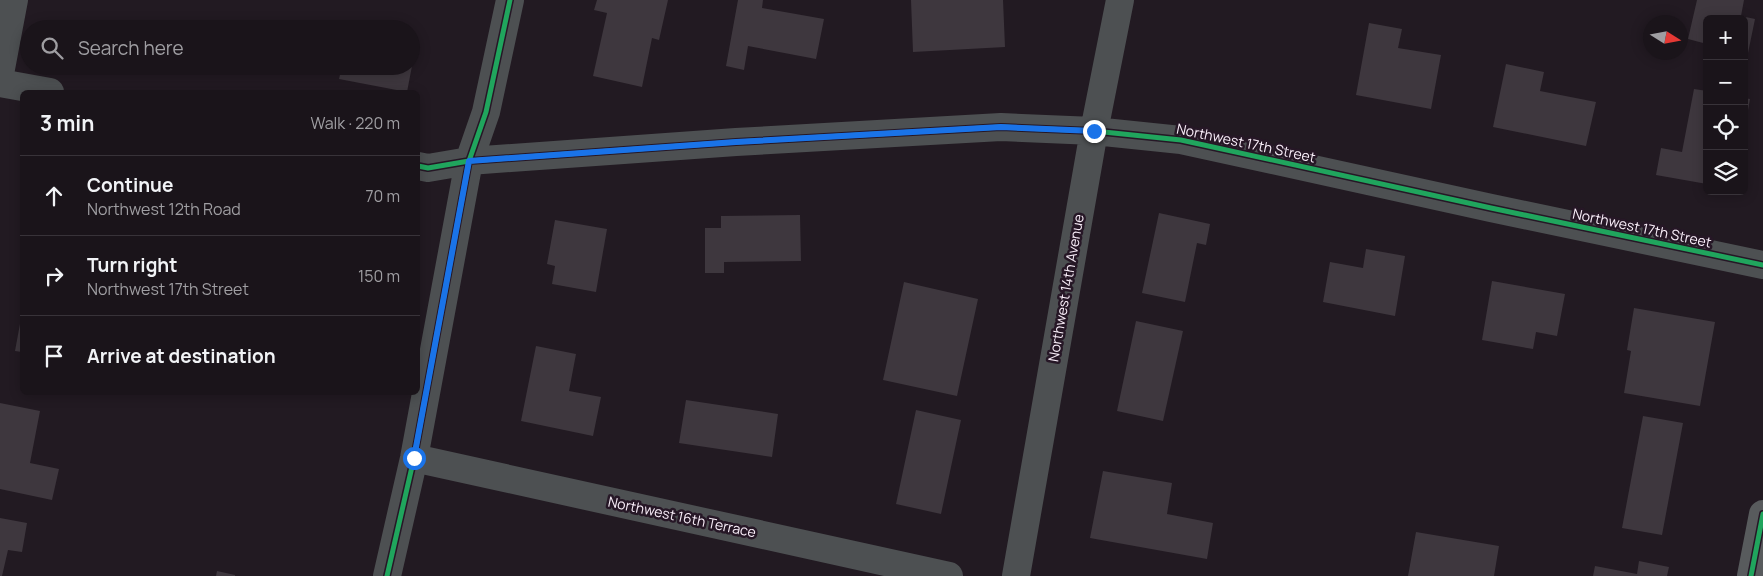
<!DOCTYPE html>
<meta charset="utf-8">
<style>
:root{--surface:#1a141a;--page:#272127;--text:#f1f3f6;--muted:#9f9ea2;--line:#383339}
body{margin:0;font-family:Manrope,sans-serif;background:var(--page);color:var(--text)}
.controls{position:absolute;right:15px;top:15px;display:grid;overflow:hidden;border-radius:8px;box-shadow:0 2px 12px #0003}
.controls button{width:45px;height:45px;display:grid;place-items:center;padding:0;border:0;border-bottom:1px solid var(--line);background:var(--surface);color:var(--text);font:25px sans-serif}
.compass{position:absolute;left:1643px;top:15px;width:45px;height:45px;border-radius:50%;background:var(--surface);box-shadow:0 2px 12px #0003;rotate:101deg}
.stop{position:absolute;width:15px;height:15px;margin:-11px;border:4px solid #1a73e8;border-radius:50%;background:#fff}
.stop.end{background:#1a73e8;border-color:#fff;box-shadow:0 1px 5px #0008}
.list{margin:0;padding:0;list-style:none}
h2{display:flex;justify-content:space-between;align-items:center;height:65px;margin:0;padding:0 20px;font-size:21px}
h2 small{font-size:16px;font-weight:400;color:var(--muted)}
.list li{display:grid;grid-template-columns:32px 1fr auto;gap:15px;align-items:center;box-sizing:border-box;height:80px;padding:0 20px;border-top:1px solid var(--line)}
.list b{display:block;font-size:19px;white-space:nowrap}
.list p{margin:0;font-size:16px;white-space:nowrap;color:var(--muted)}
.list em{font-size:16px;font-style:normal;color:var(--muted)}
.icon{flex:none;width:28px;height:28px;fill:none;stroke:currentColor;stroke-width:2;stroke-linecap:round;stroke-linejoin:round}
.map{position:relative;flex:none;width:1763px;height:576px;overflow:hidden}
.search{position:absolute;background:var(--surface);box-shadow:0 2px 12px #0003;left:20px;top:20px;width:400px;height:55px;display:flex;align-items:center;gap:12px;box-sizing:border-box;padding:0 18px;border-radius:28px;color:var(--muted);font-size:19px}
.panel{position:absolute;background:var(--surface);box-shadow:0 2px 12px #0003;left:20px;top:90px;width:400px;height:305px;border-radius:8px}
.map>svg:first-child{display:block}
.building{fill:#3e373e}
.lines{fill:none;stroke-linecap:round;stroke-linejoin:round}
.street{stroke:#4d5052;stroke-width:28}
.secondary{stroke:#585b5d;stroke-width:28}
.cycleway-casing{stroke:#261726;stroke-width:8}
.cycleway{stroke:#20a55d;stroke-width:5}
.route{stroke:#1a73e8;stroke-width:6}
.labels{text-anchor:middle;stroke-width:5;stroke-linejoin:round;paint-order:stroke}
.street-label{font-size:14px;fill:#f9eef9;stroke:#261726}
</style>
<div class="map">
<svg width="1763" height="576" viewBox="0 0 1763 576">
<rect width="100%" height="100%" fill="#221a22"/>
<path class="building" d="M597,0H668L659,40L652,38L642,87L593,76L607,13L594,10Z
M738,0H763L762,8L824,19L816,59L748,46L744,70L726,66Z
M911,0H1003L1005,47L913,52Z
M1697,0H1744L1741,16L1755,19L1748,53L1744,52V19H1707V44L1688,39Z
M1369,23L1402,29L1398,48L1441,55L1431,109L1356,95Z
M411,42L416,43L412,64L411,63Z
M1506,64L1544,72L1540,91L1596,102L1586,146L1493,127Z
M342,66H412L407,92L339,79Z
M1694,89L1707,91V184L1656,175L1661,148L1682,152Z
M1744,98L1750,99L1745,127H1744Z
M1159,213L1210,224L1206,245L1197,243L1185,302L1142,293Z
M800,215L801,261L724,262V273H705V228H721V216Z
M555,220L607,229L596,292L552,284L555,266L547,264Z
M1366,249L1405,256L1395,316L1323,302L1330,262L1363,268Z
M1492,281L1565,294L1557,336L1536,332L1533,349L1482,340Z
M904,282L978,299L957,396L883,380Z
M1634,308L1715,322L1700,406L1624,393L1631,351L1627,350Z
M22,313V352L15,351Z
M1136,321L1183,331L1163,421L1117,411Z
M536,346L576,354L569,391L601,397L593,436L521,421Z
M686,400L778,414L772,457L679,443Z
M0,403L40,411L30,463L59,469L52,500L0,489Z
M916,410L961,420L941,514L896,504Z
M1643,416L1683,423L1662,535L1622,528Z
M1103,471L1172,483L1167,514L1213,523L1207,559L1090,538Z
M0,518L27,523L22,552L8,550L2,576H0Z
M1416,532L1499,546L1494,576H1408Z
M1639,561L1669,567L1667,576H1593L1595,566L1637,574Z
M217,571L235,575V576H216Z"/>
<g class="lines">
<path class="street" d="M0,74L14,0
M0,83L50,92
M418,166L428,168L469,161L736,142L1001,127L1094,131L1181,140L1491,208L1763,265
M414,458L949,576
M387,576L414,458L469,161L486,112L510,0
M1016,576L1094,131L1120,0"/>
<path class="secondary" d="M1751,576L1763,514"/>
<g class="cycleway-casing">
<path id="cycleway" d="M418,166L428,168L469,161L736,142L1001,127L1094,131L1181,140L1491,208L1763,265
M387,576L414,458L469,161L486,112L510,0
M1751,576L1763,514"/>
</g>
<use href="#cycleway" class="cycleway"/>
</g>
<g class="lines">
<path class="route" d="M414,458L469,161L736,142L1001,127L1094,131"/>
</g>
<g class="labels">
<g class="street-label">
<text transform="translate(1246 143) rotate(12)" y="5">Northwest 17th Street</text>
<text transform="translate(1642 228) rotate(12)" y="5">Northwest 17th Street</text>
<text transform="translate(1066 288) rotate(-80)" y="5">Northwest 14th Avenue</text>
<text transform="translate(682 517) rotate(12)" y="5">Northwest 16th Terrace</text>
</g>
</g>
</svg>
<div class="controls">
<button>+</button>
<button>−</button>
<button><svg class="icon" aria-label="locate" viewBox="0 0 24 24"><circle cx="12" cy="12" r="6"/><path d="M12 2v4M12 18v4M2 12h4M18 12h4"/></svg></button>
<button><svg class="icon" aria-label="layers" viewBox="0 0 24 24"><path d="M12 4l9 5-9 5-9-5zM3 14l9 5 9-5"/></svg></button>
</div>
<svg class="compass" viewBox="-18 -18 36 36"><path d="M0-13l5 13h-10z" fill="#e53935"/><path d="M0 13l5-13h-10z" fill="#9f9ea2"/></svg>
<div class="stop" style="left:414px;top:458px"></div>
<div class="stop end" style="left:1094px;top:131px"></div>
<div class="search"><svg class="icon" aria-label="search" viewBox="0 0 24 24"><circle cx="10" cy="10" r="6"/><path d="M15 15l6 6"/></svg>Search here</div>
<section class="panel">
<h2>3 min<small>Walk · 220 m</small></h2>
<ul class="list">
<li><svg class="icon" aria-label="ahead" viewBox="0 0 24 24"><path d="M12 20V5M6 11l6-6 6 6"/></svg><div><b>Continue</b><p>Northwest 12th Road</p></div><em>70 m</em></li>
<li><svg class="icon" aria-label="right" viewBox="0 0 24 24"><path d="M7 20v-9h11M14 6l5 5-5 5"/></svg><div><b>Turn right</b><p>Northwest 17th Street</p></div><em>150 m</em></li>
<li><svg class="icon" aria-label="arrive" viewBox="0 0 24 24"><path d="M6 21V4h12l-3 4 3 4H6"/></svg><div><b>Arrive at destination</b></div></li>
</ul>
</section>
</div>
